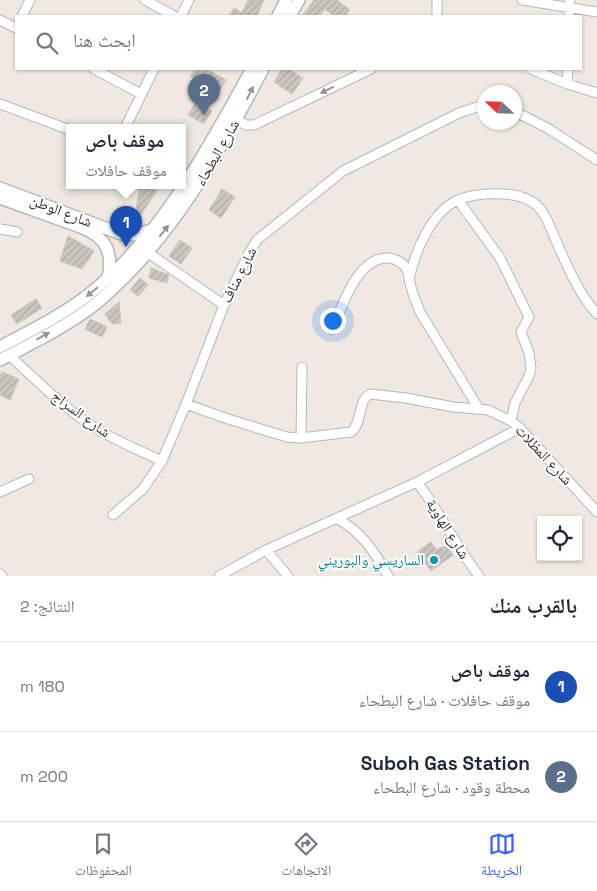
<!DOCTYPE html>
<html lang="ar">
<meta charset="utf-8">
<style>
:root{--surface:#fff;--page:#f2f2f3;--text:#1f2937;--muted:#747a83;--line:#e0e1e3;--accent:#4264fb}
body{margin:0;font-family:"Space Grotesk","Noto Naskh Arabic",sans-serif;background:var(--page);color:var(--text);direction:rtl}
.controls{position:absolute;right:15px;bottom:15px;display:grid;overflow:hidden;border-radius:0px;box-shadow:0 1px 4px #0004}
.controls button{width:45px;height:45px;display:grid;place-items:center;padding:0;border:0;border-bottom:1px solid var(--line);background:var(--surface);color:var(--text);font:25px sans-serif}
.compass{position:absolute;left:477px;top:85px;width:45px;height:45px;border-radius:50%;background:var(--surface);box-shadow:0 1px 4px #0004;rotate:293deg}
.you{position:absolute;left:332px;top:320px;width:18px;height:18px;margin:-12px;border:4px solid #fff;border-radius:50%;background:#1a73e8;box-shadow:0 0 0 8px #1a73e833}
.badge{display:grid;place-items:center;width:32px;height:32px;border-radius:50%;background:var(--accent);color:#fff;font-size:16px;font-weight:700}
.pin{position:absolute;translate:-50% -41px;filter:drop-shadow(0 1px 2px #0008)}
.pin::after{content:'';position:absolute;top:26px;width:18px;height:15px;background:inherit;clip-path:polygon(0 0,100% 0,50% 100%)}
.popup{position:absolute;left:66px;top:124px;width:120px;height:65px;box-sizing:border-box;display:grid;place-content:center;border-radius:0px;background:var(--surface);filter:drop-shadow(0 1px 4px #0005);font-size:16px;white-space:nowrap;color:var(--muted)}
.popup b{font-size:19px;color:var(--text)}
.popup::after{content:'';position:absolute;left:50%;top:100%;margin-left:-10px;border:10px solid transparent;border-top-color:var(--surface)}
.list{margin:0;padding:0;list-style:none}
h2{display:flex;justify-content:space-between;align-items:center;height:65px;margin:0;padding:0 20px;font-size:21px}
h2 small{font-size:16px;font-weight:400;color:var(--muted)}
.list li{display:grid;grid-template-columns:32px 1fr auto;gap:15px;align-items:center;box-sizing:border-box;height:90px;padding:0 20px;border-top:1px solid var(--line)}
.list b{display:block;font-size:19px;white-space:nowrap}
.list p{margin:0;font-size:16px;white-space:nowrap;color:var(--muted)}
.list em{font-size:16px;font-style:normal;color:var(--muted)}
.icon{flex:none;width:28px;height:28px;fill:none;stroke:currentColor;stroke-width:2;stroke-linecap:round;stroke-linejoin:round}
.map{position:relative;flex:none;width:597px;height:576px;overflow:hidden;direction:ltr}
.search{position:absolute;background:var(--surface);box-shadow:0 1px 4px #0004;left:15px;right:15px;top:15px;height:55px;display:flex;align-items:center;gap:12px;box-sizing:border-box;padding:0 18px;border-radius:0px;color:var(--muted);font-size:19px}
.sheet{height:245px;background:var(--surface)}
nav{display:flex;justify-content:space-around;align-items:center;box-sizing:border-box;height:70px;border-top:1px solid var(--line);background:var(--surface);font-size:14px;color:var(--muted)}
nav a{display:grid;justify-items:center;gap:2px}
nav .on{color:var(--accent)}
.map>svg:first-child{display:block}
.building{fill:url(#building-hatch);stroke:#cbc5ba}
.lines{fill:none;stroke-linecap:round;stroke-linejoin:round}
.minor-casing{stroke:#b4b7c1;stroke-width:11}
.tertiary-casing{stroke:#b4b7c1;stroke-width:14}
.minor{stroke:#fff;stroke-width:9}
.tertiary{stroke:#fff;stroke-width:11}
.oneway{fill:#969696}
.culture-dot{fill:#0f9aa8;stroke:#fff;stroke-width:2}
.labels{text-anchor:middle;stroke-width:4;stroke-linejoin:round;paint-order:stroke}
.street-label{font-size:15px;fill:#2e2e2e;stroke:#fff}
.culture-label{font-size:15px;fill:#0d838f;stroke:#fff;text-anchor:end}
</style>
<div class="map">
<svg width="597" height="576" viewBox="0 0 597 576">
<defs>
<pattern id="building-hatch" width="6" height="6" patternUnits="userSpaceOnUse" patternTransform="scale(1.25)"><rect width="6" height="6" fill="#cbc7bf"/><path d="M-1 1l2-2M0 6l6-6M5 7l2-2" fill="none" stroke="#afaba4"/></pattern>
</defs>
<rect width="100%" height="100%" fill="#efe9e1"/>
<path class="building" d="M248,0H264L257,16H229L234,8L242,13Z
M314,0H337L350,10L345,16H334L325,9L319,16H302Z
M195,69H207L226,80L218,93L190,76Z
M282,69H289L303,78L292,94L274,82Z
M196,102L212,111L204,124L188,115Z
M140,186H149L157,191L133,226Z
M222,189L235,197L221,218L209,210Z
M68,236L94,251L82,269L60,261Z
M180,240L192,248L181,264L169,256Z
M151,268L169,275L167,283L149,278Z
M140,278L148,285L138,296L130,290Z
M36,299L42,308L17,324L11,315Z
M119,302L121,323L112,324L105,314Z
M90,319L107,327L102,337L85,329Z
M2,372L19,379L10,400L0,395V376Z
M431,542L436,549L447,546L453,555L431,571L417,552Z"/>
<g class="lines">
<g class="minor-casing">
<path id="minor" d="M145,0L174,16
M522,0L597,12
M22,16L30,0
M181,16L189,0
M437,16V0
M569,16L570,0
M0,20L16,28
M94,69L141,94
M531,69L567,84L597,93
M567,84L568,69
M0,104L70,130
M514,111L549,129L597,160
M237,120L246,125H254L371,69
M125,128L154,69
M458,200L500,258L529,317L521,332L529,353L531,368L529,376L515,403L511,421
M0,229L17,232
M147,252L224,305
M409,279C415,252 431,212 458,200C472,194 489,193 504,194C518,195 532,198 541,210C548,219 552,231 556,241C568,267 578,293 597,314
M332,330C342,307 357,256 389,258C396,259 402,262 406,268C409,273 409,280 411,287C413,295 417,304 420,312L479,409
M9,355C35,379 63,407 92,426C114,440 138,450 162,461
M186,404L228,419L287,437L301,438L351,432C363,423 357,401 370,394L406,398L453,407L488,410L511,421L520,428L597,512
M301,438L302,367
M417,482C440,512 456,546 479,576
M0,492L29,479
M113,515L143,489L162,461L186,404L224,305L249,253L257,240L343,171L459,113L477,107H484
M336,518C361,531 375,552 388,576
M266,550L288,576
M0,574L2,576
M219,576L266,550L417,482L520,428"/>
</g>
<g class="tertiary-casing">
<path id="tertiary" d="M278,16L286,0
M290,16L299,0
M0,188L121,234L134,235L152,230
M0,198L83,228C107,238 113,253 108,278
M0,347C30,331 61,316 88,295C161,238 208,148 252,69
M0,360C31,344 71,324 98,302C172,239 219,153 263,69"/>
</g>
<use href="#minor" class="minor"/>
<use href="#tertiary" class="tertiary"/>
</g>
<defs><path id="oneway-solid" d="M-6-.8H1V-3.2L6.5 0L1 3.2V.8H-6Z" transform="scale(1.25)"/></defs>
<g class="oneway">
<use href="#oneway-solid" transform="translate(327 90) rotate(154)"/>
<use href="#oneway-solid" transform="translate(250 93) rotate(-63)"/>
<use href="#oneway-solid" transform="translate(164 231) rotate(-52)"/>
<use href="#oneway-solid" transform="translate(92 292) rotate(141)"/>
<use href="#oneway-solid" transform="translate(43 336) rotate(-29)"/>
</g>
<circle class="culture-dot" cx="434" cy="560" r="5"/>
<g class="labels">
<g class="street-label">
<text transform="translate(217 153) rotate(-60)" y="5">شارع البطحاء</text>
<text transform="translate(61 211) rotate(21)" y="5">شارع الوطن</text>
<text transform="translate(239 275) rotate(-63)" y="5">شارع مناف</text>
<text transform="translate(81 414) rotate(36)" y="5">شارع السراج</text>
<text transform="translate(544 455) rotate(47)" y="5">شارع المظلات</text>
<text transform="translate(448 529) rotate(58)" y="5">شارع الهاوية</text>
</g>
<g class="culture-label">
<text x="424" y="565">الساريسي والبوريني</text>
</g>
</g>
</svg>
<div class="controls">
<button><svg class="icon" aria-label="locate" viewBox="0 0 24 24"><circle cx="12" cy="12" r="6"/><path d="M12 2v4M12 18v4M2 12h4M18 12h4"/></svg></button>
</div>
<svg class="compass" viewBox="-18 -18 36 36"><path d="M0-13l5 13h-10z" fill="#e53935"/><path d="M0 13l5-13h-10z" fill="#747a83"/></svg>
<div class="you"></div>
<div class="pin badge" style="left:126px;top:247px;background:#1a4fb4">1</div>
<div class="popup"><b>موقف باص</b>موقف حافلات</div>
<div class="pin badge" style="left:204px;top:115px;background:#5c6f8a">2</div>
<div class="search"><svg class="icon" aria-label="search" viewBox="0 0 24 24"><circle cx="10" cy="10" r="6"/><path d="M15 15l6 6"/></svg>ابحث هنا</div>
</div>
<section class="sheet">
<h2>بالقرب منك<small>النتائج: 2</small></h2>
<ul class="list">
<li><span class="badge" style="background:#1a4fb4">1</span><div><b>موقف باص</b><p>موقف حافلات · شارع البطحاء</p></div><em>180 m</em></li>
<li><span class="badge" style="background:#5c6f8a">2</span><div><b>Suboh Gas Station</b><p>محطة وقود · شارع البطحاء</p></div><em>200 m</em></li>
</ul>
</section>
<nav>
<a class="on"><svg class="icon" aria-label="map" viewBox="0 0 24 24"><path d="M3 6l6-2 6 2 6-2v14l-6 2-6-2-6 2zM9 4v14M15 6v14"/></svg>الخريطة</a>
<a><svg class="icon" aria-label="directions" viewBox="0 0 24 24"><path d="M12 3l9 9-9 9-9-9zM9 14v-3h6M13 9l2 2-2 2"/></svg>الاتجاهات</a>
<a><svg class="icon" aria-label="saved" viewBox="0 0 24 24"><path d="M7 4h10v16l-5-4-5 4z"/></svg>المحفوظات</a>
</nav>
